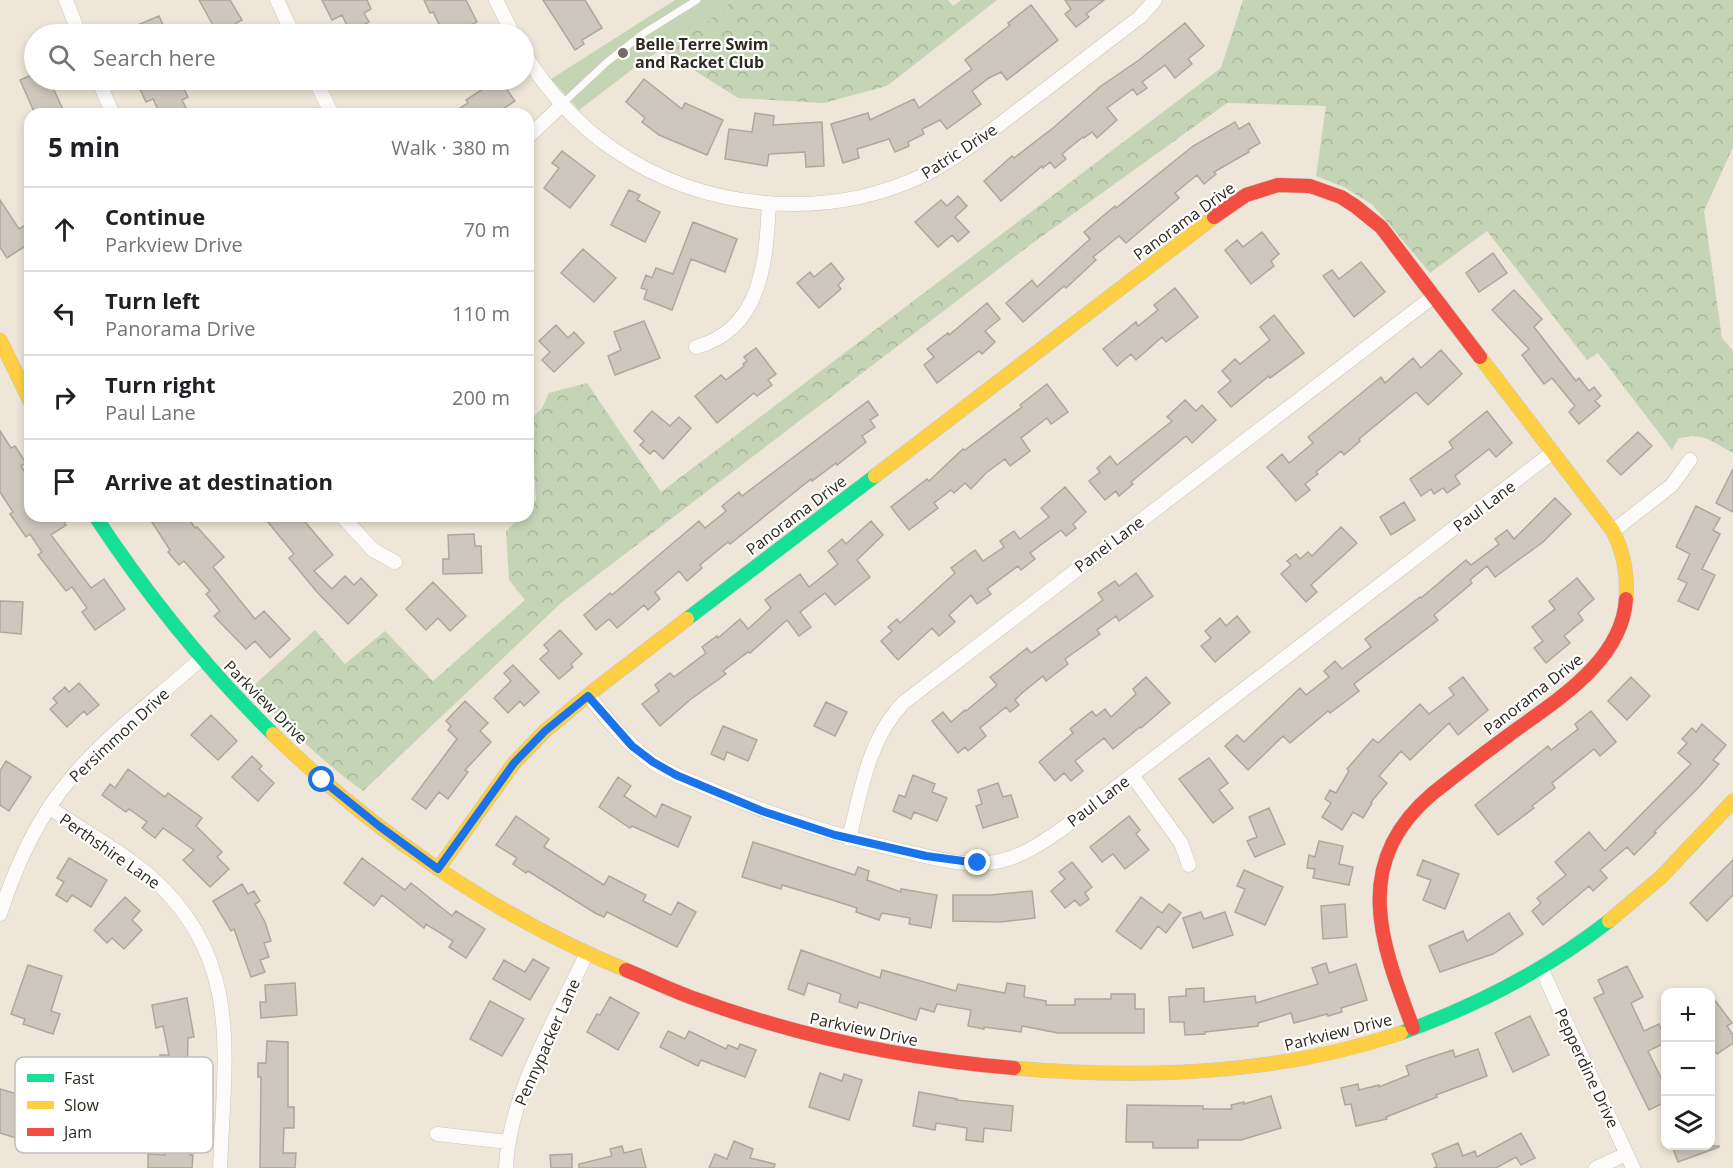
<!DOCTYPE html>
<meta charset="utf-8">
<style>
:root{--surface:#fff;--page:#f6f6f6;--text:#202124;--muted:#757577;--line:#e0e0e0}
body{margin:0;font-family:"Open Sans",sans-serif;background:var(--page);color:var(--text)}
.controls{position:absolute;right:18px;bottom:18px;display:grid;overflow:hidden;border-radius:12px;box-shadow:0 3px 9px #0003}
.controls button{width:54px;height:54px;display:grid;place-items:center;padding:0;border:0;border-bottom:2px solid var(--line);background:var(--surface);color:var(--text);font:30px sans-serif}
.stop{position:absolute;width:18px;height:18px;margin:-14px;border:4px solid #1a73e8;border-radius:50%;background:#fff}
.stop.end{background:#1a73e8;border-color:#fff;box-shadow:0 2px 6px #0008}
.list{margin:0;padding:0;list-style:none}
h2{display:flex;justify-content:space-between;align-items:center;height:78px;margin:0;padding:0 24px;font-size:26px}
h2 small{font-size:20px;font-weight:400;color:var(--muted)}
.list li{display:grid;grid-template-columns:39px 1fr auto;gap:18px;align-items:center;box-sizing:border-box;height:84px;padding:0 24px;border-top:2px solid var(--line)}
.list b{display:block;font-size:22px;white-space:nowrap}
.list p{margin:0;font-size:20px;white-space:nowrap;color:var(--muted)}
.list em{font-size:20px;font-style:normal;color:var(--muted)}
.icon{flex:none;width:33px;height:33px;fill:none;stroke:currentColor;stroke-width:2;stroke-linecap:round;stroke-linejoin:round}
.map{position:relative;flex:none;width:1733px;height:1168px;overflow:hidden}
.search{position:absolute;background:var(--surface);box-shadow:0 3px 9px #0003;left:24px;top:24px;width:510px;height:66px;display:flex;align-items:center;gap:15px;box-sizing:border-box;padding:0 21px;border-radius:33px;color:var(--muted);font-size:22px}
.panel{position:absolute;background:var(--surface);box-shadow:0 3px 9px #0003;left:24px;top:108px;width:510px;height:414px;border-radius:18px}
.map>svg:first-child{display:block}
.forest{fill:url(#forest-crowns)}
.garden{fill:#c6d4b6}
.building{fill:#cec7bd;stroke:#aea79d;stroke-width:1.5}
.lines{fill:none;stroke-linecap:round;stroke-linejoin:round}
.lane-casing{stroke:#cac5bb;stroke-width:8}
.street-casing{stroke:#cac5bb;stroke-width:15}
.fast-casing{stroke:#cac5bb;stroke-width:15}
.slow-casing{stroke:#cac5bb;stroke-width:15}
.jam-casing{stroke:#cac5bb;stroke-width:15}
.lane{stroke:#fcfbf9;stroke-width:7}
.street{stroke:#fcfbf9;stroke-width:14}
.fast{stroke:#16e098;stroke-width:14}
.slow{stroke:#ffcf43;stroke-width:14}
.jam{stroke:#f24e42;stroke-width:14}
.route{stroke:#1a73e8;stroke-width:8}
.poi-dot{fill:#716b60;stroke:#fff;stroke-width:2}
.labels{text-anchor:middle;stroke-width:4.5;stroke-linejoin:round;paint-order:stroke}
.poi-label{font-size:16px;font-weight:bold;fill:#2d291f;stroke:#fff;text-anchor:start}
.street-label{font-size:16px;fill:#2d291f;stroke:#fff}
.key{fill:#fff;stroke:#c0bfbc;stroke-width:1.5}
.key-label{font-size:16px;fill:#2d291f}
</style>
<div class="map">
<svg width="1733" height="1168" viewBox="0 0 1733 1168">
<defs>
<pattern id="forest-crowns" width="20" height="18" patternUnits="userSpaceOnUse" patternTransform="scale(1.5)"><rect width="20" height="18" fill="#c6d4b6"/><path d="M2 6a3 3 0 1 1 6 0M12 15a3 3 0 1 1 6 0" fill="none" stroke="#aab69c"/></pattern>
</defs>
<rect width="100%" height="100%" fill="#eee6d8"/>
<path class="forest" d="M733,0H948L953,6L961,0H997L887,86L824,103L738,98L660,49L701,27Z
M1243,0H1733V147L1704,211L1722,338L1733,351V453C1714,443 1700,430 1678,439L1672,450L1598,353L1587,360L1487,231L1430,273L1373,205L1344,187L1316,176L1326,106L1227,103L1030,245L562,602L363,791C321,761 286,726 251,688L315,630L345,664L385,631L433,681L525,600L509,580L506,531L521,516H528V508L536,500L531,419L542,408L549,393L587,383L661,492L1221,68Z"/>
<path class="garden" d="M675,0H733L701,27L646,59L579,110L551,79Z"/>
<path class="building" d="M199,0H230L242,20L218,34Z
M322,0H367L371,9L364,13L369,22L350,32L342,15L332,20Z
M424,0H466L477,22L462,29L465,34H444L433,12L430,13Z
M543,0H585L602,28L582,40L584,44L575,50Z
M1065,0H1104L1086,14L1089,17L1076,27L1065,14L1071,9Z
M1031,5L1058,40L1007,80L1001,72L989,78L972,91L981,104L947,129L940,120L922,129L924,134L908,142L909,146L895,152L889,139L857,149L859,158L843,163L831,124L868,113L870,120L914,99L919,108L972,69L965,60L1010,25L1008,23Z
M159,16L167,34H116Z
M1185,23L1204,46L1188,59L1192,64L1175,78L1165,65L1142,82L1147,88L1137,95L1133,89L1107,108L1117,120L1097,138L1092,132L1084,138L1083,137L1062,154L1066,159L1055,168L1050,162L1043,168L1042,166L1001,201L984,181L1012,156L1014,158L1053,128L1101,86L1139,60Z
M34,74V80H75L54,90L65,114H35L20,80Z
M644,79L682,109L685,103L723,120L707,155L659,135L642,122L645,118L626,102Z
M154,80H173L178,90L183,87L188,97L182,100L186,108L173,114H160L153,99L146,102L139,87Z
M481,80H500L515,101L495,114H451L468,103L466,100L486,87Z
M755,113L774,116L773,125L822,122L824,166L806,167L805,152L769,154L767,166L725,159L729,129L752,132Z
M1235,122L1239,129L1249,123L1260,143L1248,150L1249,152L1214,172L1216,174L1204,184L1197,175L1175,193L1179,198L1126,243L1119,236L1093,257L1096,260L1066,288L1064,286L1023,322L1006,303L1032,280L1037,287L1090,239L1084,232L1115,206L1116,208L1193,146Z
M562,151L595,176L570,208L544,188L559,168L552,163Z
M629,190L640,195L637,200L660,212L645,242L611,225Z
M958,196L967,206L955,217L969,232L958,242L952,235L938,247L915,222L941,200L947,206Z
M0,200L19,229L30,222V243L7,258L0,247Z
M693,222L737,239L725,272L691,259L672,310L644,299L647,290L641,288L646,275L652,278L656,268L673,274Z
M1262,232L1279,254L1271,261L1274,266L1251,284L1225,250L1237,240L1243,247Z
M583,249L616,278L594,302L561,273Z
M1493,253L1507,273L1479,292L1466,273Z
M1361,262L1385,292L1354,317L1323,276L1332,270L1339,279Z
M831,263L844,279L838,285L841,289L819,308L797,283L810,272L814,277Z
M1175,288L1198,317L1166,342L1162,337L1136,360L1131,354L1117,366L1103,349L1136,322L1138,326L1158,310L1154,305Z
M1514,290L1542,319L1534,327L1576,381L1579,378L1589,391L1594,387L1601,396L1595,401L1600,406L1579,424L1569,412L1575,406L1552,378L1544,384L1522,355L1529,349L1492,310Z
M987,303L1000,319L985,331L995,342L982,354L979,351L937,383L924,365L934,357L927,349L948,333L949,335Z
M1274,315L1304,353L1270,378L1269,376L1231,407L1218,392L1231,381L1222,371L1235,359L1240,364L1270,340L1260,327Z
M644,321L660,358L615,375L608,356L621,350L614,332Z
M556,325L568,338L574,332L584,343L554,372L542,360L550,352L539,341Z
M756,348L776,374L768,380L772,385L757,396L754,393L717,423L695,396L721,375L726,380L744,366L743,364L747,361L744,357Z
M1441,350L1462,374L1428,405L1416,392L1359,439L1360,441L1344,455L1341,451L1316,472L1318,474L1305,484L1310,490L1296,501L1267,467L1282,454L1289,463L1313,443L1308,437L1381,377L1385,383L1413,358L1421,368Z
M1047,384L1068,412L1051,424L1047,418L1021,438L1030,451L1010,466L1005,459L986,473L971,489L965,483L954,493L951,490L934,503L938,508L909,530L891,507L927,479L929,481L963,449L965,450L1022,407L1020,405Z
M1185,400L1196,411L1202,405L1216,420L1192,443L1186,436L1131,482L1133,484L1119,496L1116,491L1105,500L1089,481L1100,472L1097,468L1110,456L1117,465L1172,421L1167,417Z
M868,401L878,415L870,420L875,427L862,436L866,442L837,465L836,463L812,481L811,479L730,544L728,542L700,565L702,568L687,581L679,571L655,592L660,599L648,610L644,605L617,628L609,619L596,630L584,615L610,593L612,595L699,521L705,528L726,511L722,506L739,492L742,496Z
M652,411L670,426L679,417L691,428L663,459L654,450L650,454L640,445L644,441L634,431Z
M1487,411L1512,443L1496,457L1489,449L1455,476L1460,484L1447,493L1443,488L1434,494L1431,489L1421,496L1410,479L1453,448L1449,442Z
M0,431L11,448L15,446L26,463L21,466L30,480V516H61L66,525L51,535L91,588L104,579L125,609L95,630L82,612L87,608L72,587L66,591L38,555L42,552L30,534L26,537L10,514L13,512L0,492Z
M1638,432L1652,446L1621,475L1607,461Z
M1733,469V512L1716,503Z
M1065,487L1086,512L1073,524L1076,528L1066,536L1061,530L1030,553L1035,559L1021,570L1018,566L987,589L991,594L977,604L971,595L949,615L955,622L939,636L932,628L898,660L881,641L892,631L888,627L897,619L900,623L955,573L951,568L975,550L983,561L1004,547L1000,541L1014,531L1020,539L1049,517L1041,508Z
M1555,498L1571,514L1543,542L1495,577L1487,566L1470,580L1472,583L1434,615L1438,620L1354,684L1359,691L1330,713L1328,711L1290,743L1283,736L1248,770L1225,746L1237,735L1244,742L1300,688L1306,695L1329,677L1324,671L1335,661L1342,669L1371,647L1365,639L1420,597L1421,598L1466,560L1471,565L1499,544L1495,539L1507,530L1514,539Z
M1404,502L1415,520L1391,535L1380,517Z
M1696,506L1720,518L1713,530L1720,534L1702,569L1715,575L1698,610L1678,601L1687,583L1678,579L1690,554L1676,547Z
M148,516H187L195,528L197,527L224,557L213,567L255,619L264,611L290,639L270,658L255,641L246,649L214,616L220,611L206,594L210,591L184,561L179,565L168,552L170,550Z
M263,516H300L333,555L314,571L332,589L345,576L354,585L361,578L377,595L348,624L317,592L289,558L294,554Z
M871,521L883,535L857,560L870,577L835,605L825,593L800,612L811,627L799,636L787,620L750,653L748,652L723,671L726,674L691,699L660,726L642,704L659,691L655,685L670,673L674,677L706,653L702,647L717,636L718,638L740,619L748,629L771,608L765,600L800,574L809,587L838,564L828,551L842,539L846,544Z
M1341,527L1357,543L1311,585L1317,592L1306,602L1281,574L1291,565L1287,561L1296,554L1300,559L1308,552L1312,556Z
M474,534L475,546H481L482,573L443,574V559H449L448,535Z
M1136,573L1153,596L1119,621L1116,616L1097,630L1100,634L1065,659L1068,664L1046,681L1043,676L1022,693L1015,700L1019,705L1010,712L1006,707L980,728L986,736L968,751L965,747L958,753L932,721L943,712L951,722L965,710L966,711L997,685L990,677L1002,668L1027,648L1031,653L1103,600L1098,593L1115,581L1119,586Z
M1577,578L1594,599L1578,613L1583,620L1564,636L1570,643L1546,663L1534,648L1543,641L1532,627L1555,609L1549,601Z
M433,582L466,616L450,631L438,618L426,630L406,609Z
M0,601L23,602L21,634L0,632Z
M1237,616L1250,632L1215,662L1201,646L1211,638L1205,631L1220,618L1226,626Z
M560,630L582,654L571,664L573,667L559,679L540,659L549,651L544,645Z
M513,665L539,692L524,706L520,701L508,713L494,698L511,681L504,673Z
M1146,677L1170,703L1141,728L1140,727L1113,749L1104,738L1075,761L1083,771L1071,781L1064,773L1055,781L1039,762L1073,733L1070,729L1092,711L1096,716L1105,709L1111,717L1136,694L1133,689Z
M1463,677L1488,710L1458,735L1449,723L1410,760L1401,751L1379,776L1387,783L1371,802L1372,803L1363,818L1353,812L1342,830L1322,817L1331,803L1325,799L1330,790L1336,793L1349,771L1347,769L1373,739L1378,743L1420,704L1429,714L1454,695L1449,688Z
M1631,677L1650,696L1627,720L1608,701Z
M79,683L99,705L87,715L84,711L67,727L50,709L57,703L53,698L65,687L69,692Z
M465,701L488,723L480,731L491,742L465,770L468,772L448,799L439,792L426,809L412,799L457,739L448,730L451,726L446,721Z
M826,702L847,712L835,736L814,726Z
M1591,711L1616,742L1600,756L1594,749L1552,783L1555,788L1532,806L1534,808L1498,835L1475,805L1548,746L1551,750L1578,729L1575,724Z
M211,715L237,741L218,760L191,735Z
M1702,724L1726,745L1713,760L1719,764L1699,787L1654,832L1656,833L1634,855L1627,847L1600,870L1607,878L1593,891L1589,886L1543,925L1532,911L1541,903L1537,898L1566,875L1555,862L1589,832L1605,851L1691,764L1678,753L1687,743L1682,739L1692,728L1696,732Z
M723,726L757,740L748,761L727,752L724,760L711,754Z
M252,756L262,766L259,769L274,783L258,801L232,777Z
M1209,758L1228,783L1219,790L1233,808L1213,823L1179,779Z
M6,761L31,777L9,811L0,805V771Z
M128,769L165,797L168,793L202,818L196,826L222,852L217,857L229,869L210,887L183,860L194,850L163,828L155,838L142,828L147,822L129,809L126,812L102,795L110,784L115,788Z
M913,775L935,784L932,792L947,798L937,821L914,812L911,819L893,811L899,795L905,797Z
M618,777L631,786L624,796L656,817L662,804L691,817L678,847L632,826L630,828L599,807Z
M998,783L1003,797L1011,795L1018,817L983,828L976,806L982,804L978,790Z
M1269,808L1285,844L1255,857L1247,841L1257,837L1249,817Z
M516,816L549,839L544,847L604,885L609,876L646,895L643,901L671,915L678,902L696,912L677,947L607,912L604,917L595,913L528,871L526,873L513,864L517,858L496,845Z
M1129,816L1140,830L1136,834L1149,850L1125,869L1113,854L1102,862L1090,847Z
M1319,841L1343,846L1339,864L1353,867L1349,885L1313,878L1315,869L1307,868L1309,855L1315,857Z
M753,842L855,875L858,867L869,871L867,880L901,892V889L937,895L931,928L909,924L910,918L882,913L879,920L856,912L857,908L829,899L782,885L781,889L742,877Z
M69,858L107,880L91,907L72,895L67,902L56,895L64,882L57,878Z
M362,858L405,890L411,883L452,916L456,911L485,929L466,958L449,947L453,941L426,924L424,928L382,895L374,906L344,883Z
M1423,860L1459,874L1445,909L1423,900L1431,880L1417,875Z
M1733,860V895L1707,921L1690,903Z
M1072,862L1092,887L1085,893L1089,899L1080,906L1075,900L1065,908L1051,891L1065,879L1059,872Z
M1244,870L1283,887L1265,925L1235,912L1245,889L1237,886Z
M242,884L248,894L254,891L260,901L255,904L265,922L271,941L264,943L269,957L260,960L265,972L251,977L234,929L231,931L213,901Z
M1032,891L1035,918L1000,922L953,921V895H991Z
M125,897L140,911L132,920L142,930L124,949L112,938L107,943L94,930Z
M1141,897L1162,913L1169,904L1181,913L1166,933L1158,926L1141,949L1116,931Z
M1345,904L1347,937L1323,939L1321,906Z
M1201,912L1204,919L1225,912L1233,935L1193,948L1183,918Z
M1509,913L1523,934L1493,954L1440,972L1429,946L1463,931L1467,941Z
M801,950L880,978L882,970L956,991L958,984L1005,993L1007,983L1025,986L1024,997L1046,1001V1005H1075V999H1111V994H1135V1009H1144V1033H1058L1022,1026L1021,1032L984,1027V1029L968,1026L971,1010L937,1004L934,1012L920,1008L916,1020L859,1002L857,1008L839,1002L841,994L808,983L804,995L788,989Z
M533,959L549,968L530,1000L493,979L504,960L525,972Z
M1326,963L1329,973L1356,964L1367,1000L1341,1008L1342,1012L1328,1016L1327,1014L1294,1023L1291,1013L1258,1023V1026L1205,1032V1034L1185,1035L1184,1022H1170L1169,997L1186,996V989L1204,988V1002L1255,996L1256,1003L1318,984L1312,968Z
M28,965L62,976L51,1011L60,1014L53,1034L23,1024L25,1019L11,1014Z
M1627,966L1643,997L1631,1003L1644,1031L1659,1024L1665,1039V1043L1648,1051L1665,1086V1102L1649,1110L1594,998L1604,993L1598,980Z
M295,983L297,1015L261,1018L260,1002H266L265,985Z
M1710,994L1732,1023L1727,1026L1733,1035V1043L1717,1054L1710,1045Z
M610,997L639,1013L618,1050L587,1032L597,1014L600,1015Z
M187,998L194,1037L188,1038L187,1076H196L195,1105H197L190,1155H193L192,1168H148V1154L165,1155L173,1094H159L160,1055H169L163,1026L156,1028L152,1005Z
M490,1001L524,1019L502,1056L470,1039Z
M1530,1016L1549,1055L1513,1072L1495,1033Z
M668,1031L685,1039L689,1031L726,1049L728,1045L738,1049L740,1044L756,1050L745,1077L701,1060L698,1066L660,1047Z
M267,1041L288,1042V1107H294V1128H284L283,1153H296L295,1168H260L261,1077H258V1063H266Z
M1478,1049L1487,1076L1436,1095L1437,1097L1386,1117L1387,1119L1356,1126L1351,1104L1345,1105L1341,1088L1358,1084L1359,1090L1379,1085V1087L1409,1075L1406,1066L1422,1060L1453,1050L1455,1057Z
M820,1073L842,1081L844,1074L862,1080L849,1120L809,1107Z
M0,1089L41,1101L35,1121L22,1117L16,1138L0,1133Z
M919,1092L957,1099L956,1100L1013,1106L1011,1131L984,1128L983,1142L966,1140L967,1128L936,1123L935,1130L913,1126Z
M1271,1096L1281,1128L1241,1140H1198V1148H1153V1142H1126L1127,1105L1203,1106V1109H1232L1231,1105L1244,1102V1104Z
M1521,1133L1535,1158L1521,1165L1516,1157L1496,1168H1434L1437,1166L1432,1154L1458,1143L1463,1156L1475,1151L1477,1157Z
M734,1141L753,1149L750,1158L775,1164L774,1168H709L715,1154L727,1159Z
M622,1146L624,1153L641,1149L646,1168H579V1164L612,1156L610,1149Z
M1672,1146H1719V1147L1678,1162Z
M572,1154V1168H551L550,1155Z"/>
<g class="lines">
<g class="lane-casing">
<path id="lane" d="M562,104L607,62L644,33L697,0"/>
</g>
<g class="street-casing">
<path id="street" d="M66,0L79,34
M277,0L293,34
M496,0L513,34
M524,53C547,90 576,124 613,149C703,211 825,222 924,175C959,157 990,132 1021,108C1061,78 1100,47 1140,17L1155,0
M98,80L113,114
M315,80L332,114
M528,137L562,105
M696,347C762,329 766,261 769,204
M342,516L373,550L395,562
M1613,531L1672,485L1690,460
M588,695C607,719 626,743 651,761C669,774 692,781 712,790C776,817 836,836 903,851C930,857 960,866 988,863C1017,860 1039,845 1062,829L1553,452
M1132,775L1181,843L1189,865
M50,808C82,830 123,852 152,878C244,960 224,1058 220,1168
M849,839C861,791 868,740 903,703L1434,296
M0,914C16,865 38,816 72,777C109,733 157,698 200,660
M1541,968L1633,1168
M437,1134L508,1142
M506,1168C509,1094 556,1019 587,953
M1596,1168L1626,1154"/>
</g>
<g class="fast-casing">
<path id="fast" d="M95,516C147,595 205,667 273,734
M687,619L875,476
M1401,1033C1476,1006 1546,970 1609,921"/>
</g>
<g class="slow-casing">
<path id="slow" d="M0,340L30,401
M1480,357L1613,531C1624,553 1628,575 1626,599
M875,476L1214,217
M273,734C374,833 495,916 626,970
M438,869L514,763L545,731L588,695L687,619
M1609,921L1661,877L1733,801
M1014,1068C1143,1079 1277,1075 1401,1033"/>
</g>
<g class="jam-casing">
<path id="jam" d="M1214,217L1246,195L1278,185L1310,186L1341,197L1355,206L1381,227L1480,357
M626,970C648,979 671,990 693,998C797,1036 904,1059 1014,1068
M1413,1028C1381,943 1350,864 1432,794C1457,774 1483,754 1509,735C1555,701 1622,662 1626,599"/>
</g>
<use href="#lane" class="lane"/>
<use href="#street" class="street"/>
<use href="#fast" class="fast"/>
<use href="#slow" class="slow"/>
<use href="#jam" class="jam"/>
</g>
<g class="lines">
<path class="route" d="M322,780L379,826L438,869L514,763L545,731L588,696L632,746L653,762L676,775L762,811L835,835L926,856L978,863"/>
</g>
<circle class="poi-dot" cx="623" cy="53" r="6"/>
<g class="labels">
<g class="poi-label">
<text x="635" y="50">Belle Terre Swim<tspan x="635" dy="18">and Racket Club</tspan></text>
</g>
<g class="street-label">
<text transform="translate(959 151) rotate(-33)" y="6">Patric Drive</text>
<text transform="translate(1184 221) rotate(-36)" y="6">Panorama Drive</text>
<text transform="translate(1484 506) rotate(-37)" y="6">Paul Lane</text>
<text transform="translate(796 515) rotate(-37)" y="6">Panorama Drive</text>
<text transform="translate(1109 544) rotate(-37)" y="6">Panei Lane</text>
<text transform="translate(1533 694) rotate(-38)" y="6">Panorama Drive</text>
<text transform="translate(266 702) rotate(45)" y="6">Parkview Drive</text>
<text transform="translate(119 735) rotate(-43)" y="6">Persimmon Drive</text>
<text transform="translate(1098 801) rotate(-37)" y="6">Paul Lane</text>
<text transform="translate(110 851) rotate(35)" y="6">Perthshire Lane</text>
<text transform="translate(864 1029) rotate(12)" y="6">Parkview Drive</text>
<text transform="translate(1338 1032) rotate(-14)" y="6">Parkview Drive</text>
<text transform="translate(547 1042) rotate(-66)" y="6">Pennypacker Lane</text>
<text transform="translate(1587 1068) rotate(65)" y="6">Pepperdine Drive</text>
</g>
</g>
<rect x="15" y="1057" width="198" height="96" rx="9" class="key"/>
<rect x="27" y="1074" width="27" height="8" fill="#16e098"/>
<rect x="27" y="1101" width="27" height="8" fill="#ffcf43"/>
<rect x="27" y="1128" width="27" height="8" fill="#f24e42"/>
<g class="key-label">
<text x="64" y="1084">Fast</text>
<text x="64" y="1111">Slow</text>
<text x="64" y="1138">Jam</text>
</g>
</svg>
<div class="controls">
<button>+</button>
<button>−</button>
<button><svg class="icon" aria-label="layers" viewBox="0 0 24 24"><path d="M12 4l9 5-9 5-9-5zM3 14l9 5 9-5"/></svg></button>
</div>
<div class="stop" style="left:322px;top:780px"></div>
<div class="stop end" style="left:978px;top:863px"></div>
<div class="search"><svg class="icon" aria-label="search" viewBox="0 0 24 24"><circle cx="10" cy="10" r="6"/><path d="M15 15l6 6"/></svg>Search here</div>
<section class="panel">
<h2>5 min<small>Walk · 380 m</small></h2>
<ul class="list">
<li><svg class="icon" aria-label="ahead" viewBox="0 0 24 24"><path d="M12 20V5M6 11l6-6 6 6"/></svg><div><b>Continue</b><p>Parkview Drive</p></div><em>70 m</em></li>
<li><svg class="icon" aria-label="left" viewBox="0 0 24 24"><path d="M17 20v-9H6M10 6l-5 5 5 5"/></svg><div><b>Turn left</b><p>Panorama Drive</p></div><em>110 m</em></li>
<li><svg class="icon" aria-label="right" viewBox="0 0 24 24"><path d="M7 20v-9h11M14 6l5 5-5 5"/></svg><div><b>Turn right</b><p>Paul Lane</p></div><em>200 m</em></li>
<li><svg class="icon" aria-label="arrive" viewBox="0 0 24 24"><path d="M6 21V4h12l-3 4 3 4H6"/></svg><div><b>Arrive at destination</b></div></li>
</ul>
</section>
</div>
